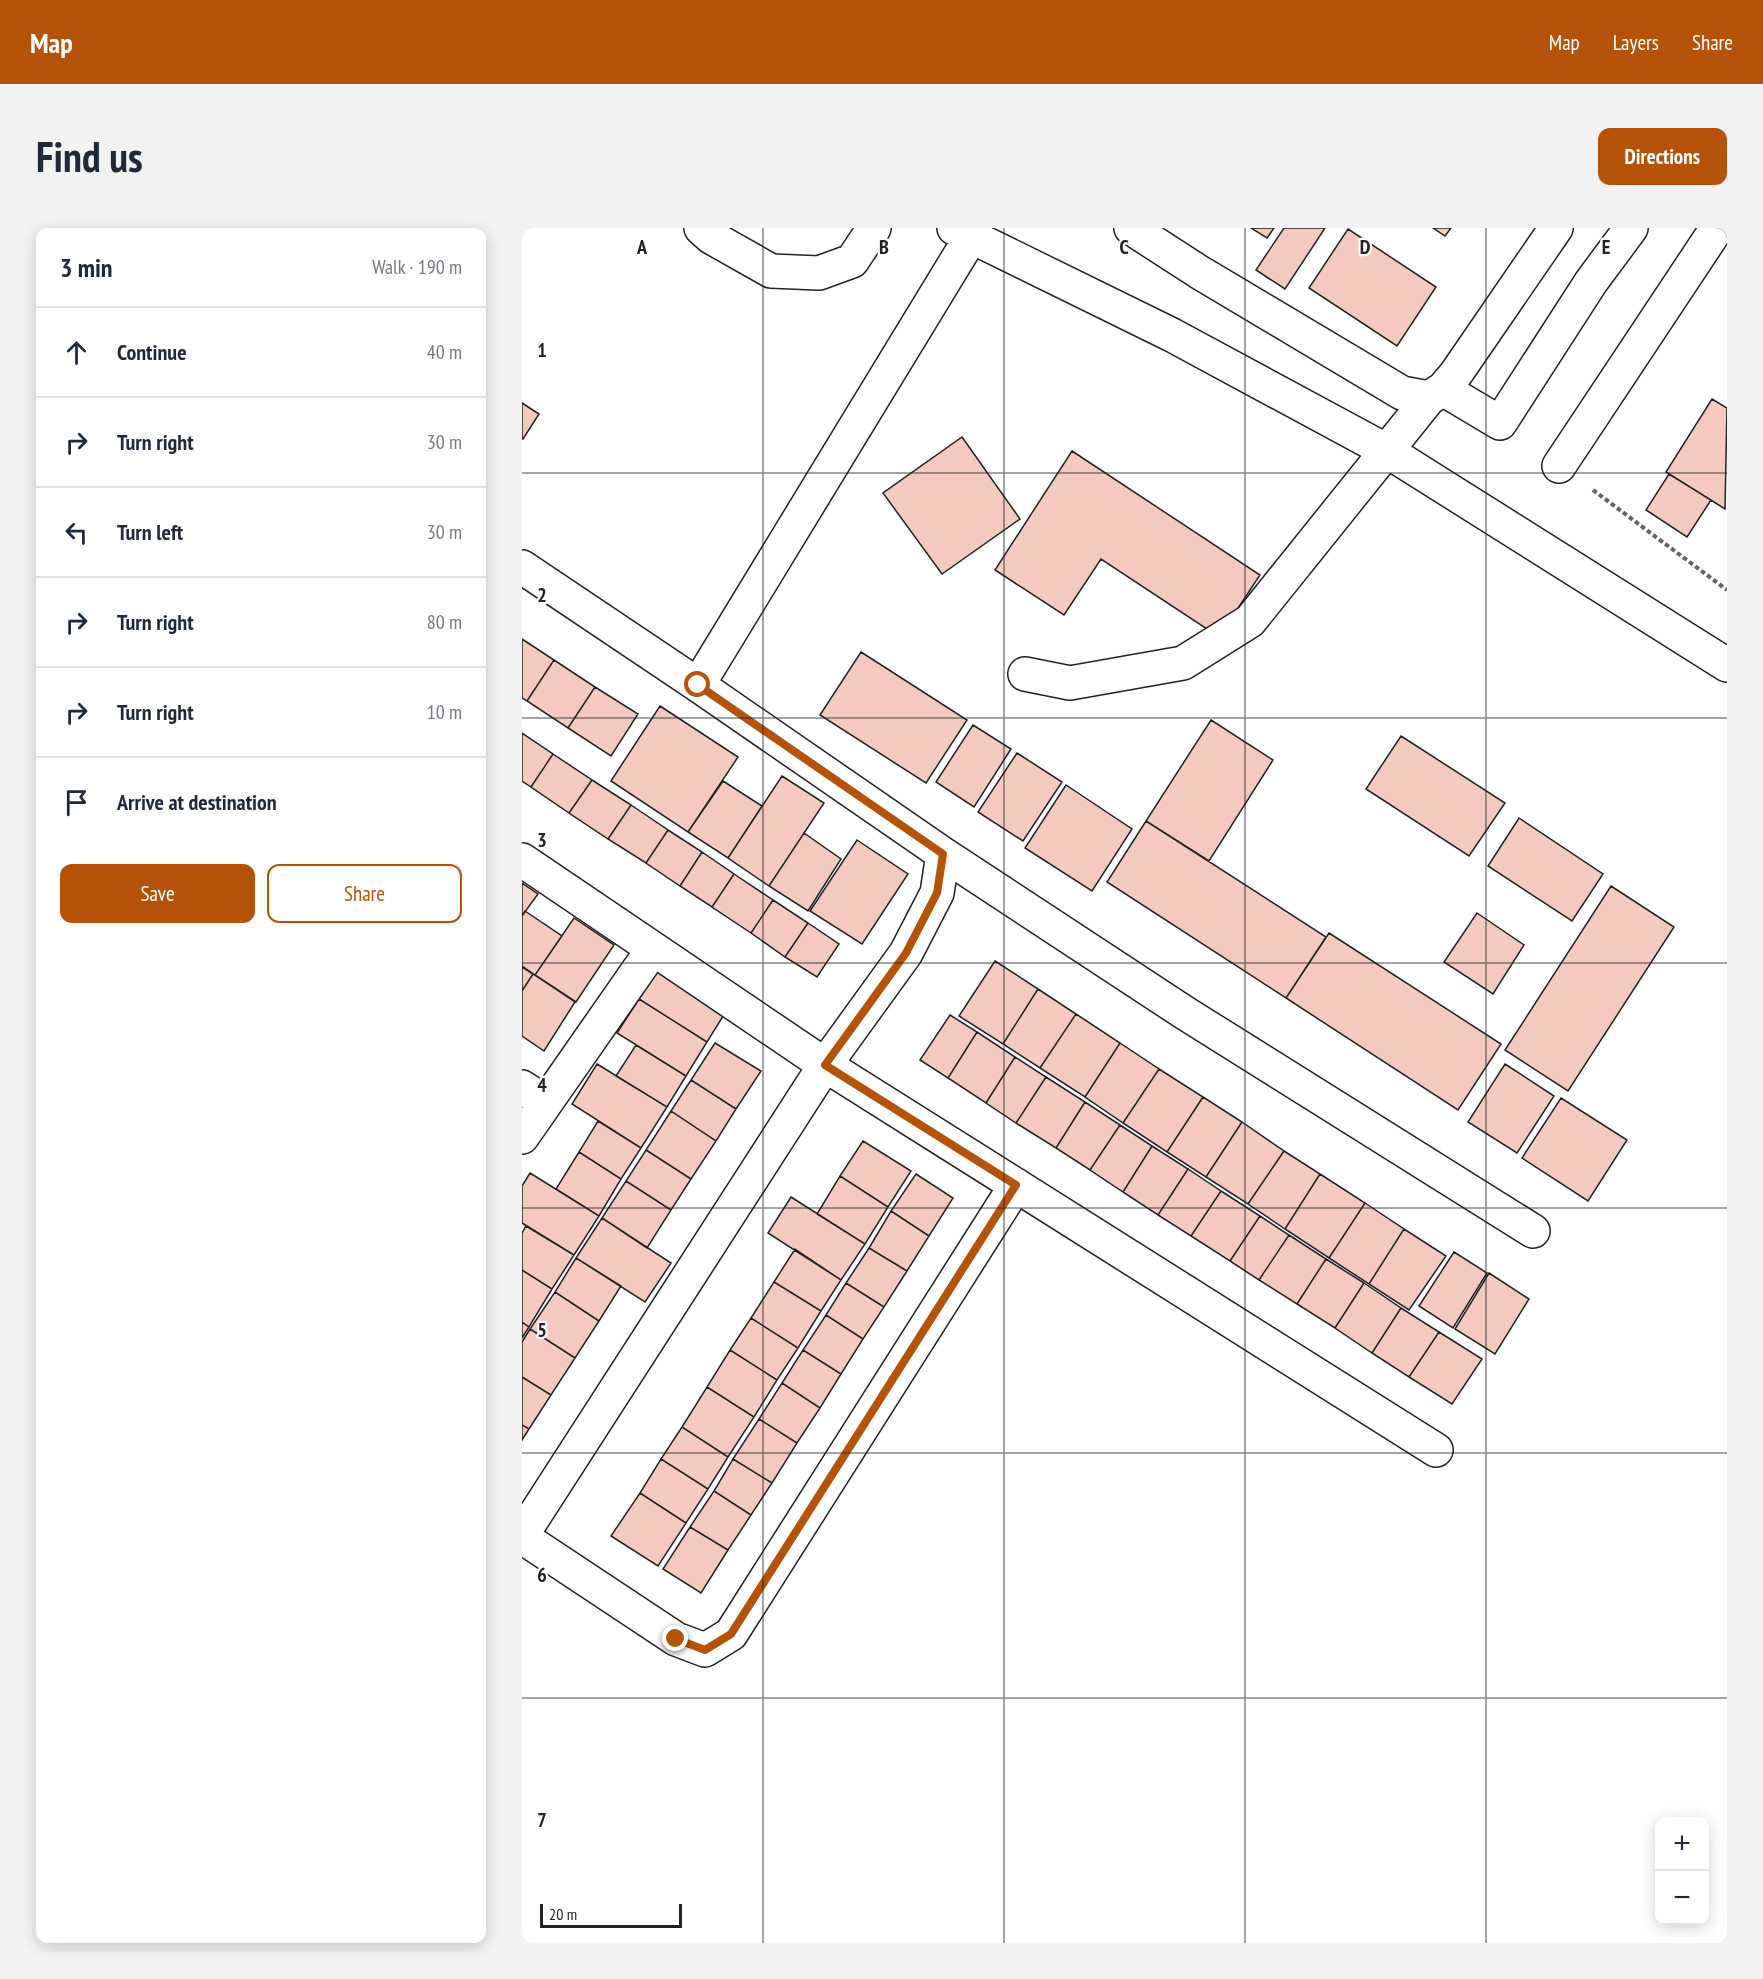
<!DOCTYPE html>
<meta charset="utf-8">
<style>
:root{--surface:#fff;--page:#f2f2f3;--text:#1f2937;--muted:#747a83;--line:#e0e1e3;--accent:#b45309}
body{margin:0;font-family:"PT Sans Narrow",sans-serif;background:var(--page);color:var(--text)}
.controls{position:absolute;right:18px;bottom:18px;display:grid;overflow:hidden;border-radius:12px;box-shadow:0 3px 15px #0003}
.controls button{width:54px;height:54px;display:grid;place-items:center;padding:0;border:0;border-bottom:2px solid var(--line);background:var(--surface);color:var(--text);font:30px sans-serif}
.scale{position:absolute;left:18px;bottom:15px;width:142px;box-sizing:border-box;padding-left:6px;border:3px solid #222;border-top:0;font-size:16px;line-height:21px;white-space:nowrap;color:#222;-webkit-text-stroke:4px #fff;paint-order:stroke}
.stop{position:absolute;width:18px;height:18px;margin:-14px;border:4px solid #b45309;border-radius:50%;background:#fff}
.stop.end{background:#b45309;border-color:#fff;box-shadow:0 2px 6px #0008}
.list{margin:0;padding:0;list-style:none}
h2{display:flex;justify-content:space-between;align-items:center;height:78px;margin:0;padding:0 24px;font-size:26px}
h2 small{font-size:20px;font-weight:400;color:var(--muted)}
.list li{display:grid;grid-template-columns:39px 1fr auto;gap:18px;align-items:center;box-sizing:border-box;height:90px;padding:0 24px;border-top:2px solid var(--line)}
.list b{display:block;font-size:22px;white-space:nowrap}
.list em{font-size:20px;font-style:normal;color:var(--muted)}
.actions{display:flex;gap:12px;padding:18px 24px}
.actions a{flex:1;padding:14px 0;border:2px solid var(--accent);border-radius:12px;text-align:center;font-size:21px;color:var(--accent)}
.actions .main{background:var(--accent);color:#fff}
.icon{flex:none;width:33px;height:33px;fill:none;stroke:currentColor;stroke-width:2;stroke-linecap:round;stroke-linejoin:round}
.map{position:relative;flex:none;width:1205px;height:1715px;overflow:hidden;border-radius:12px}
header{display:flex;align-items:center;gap:36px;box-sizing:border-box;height:84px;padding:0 30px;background:var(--accent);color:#fff}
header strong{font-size:28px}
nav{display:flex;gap:33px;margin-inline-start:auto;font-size:21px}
.intro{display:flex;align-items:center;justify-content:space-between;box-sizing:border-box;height:144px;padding:0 36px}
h1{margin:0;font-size:42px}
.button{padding:15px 27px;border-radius:12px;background:var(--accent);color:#fff;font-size:21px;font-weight:700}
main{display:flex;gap:36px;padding:0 36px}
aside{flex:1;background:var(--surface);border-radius:12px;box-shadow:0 3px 15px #0003}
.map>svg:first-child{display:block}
.building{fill:#f3c9c0;stroke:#222;stroke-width:1.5}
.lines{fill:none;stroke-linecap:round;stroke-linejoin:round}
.minor-casing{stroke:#222;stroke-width:36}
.path{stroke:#646464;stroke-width:4;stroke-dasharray:4.5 3;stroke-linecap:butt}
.minor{stroke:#fff;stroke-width:33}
.route{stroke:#b45309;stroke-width:8}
.grid{fill:none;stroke:#222;stroke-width:1.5;stroke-opacity:0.55}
.grid-label{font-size:20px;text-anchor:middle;font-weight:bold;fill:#222;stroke:#fff;stroke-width:4.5;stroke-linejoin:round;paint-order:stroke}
</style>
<header>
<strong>Map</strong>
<nav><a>Map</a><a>Layers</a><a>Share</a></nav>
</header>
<div class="intro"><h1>Find us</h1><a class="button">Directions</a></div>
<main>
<aside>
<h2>3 min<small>Walk · 190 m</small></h2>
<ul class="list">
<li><svg class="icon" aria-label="ahead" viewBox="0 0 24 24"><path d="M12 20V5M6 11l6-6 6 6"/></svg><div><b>Continue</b></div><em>40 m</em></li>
<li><svg class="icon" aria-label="right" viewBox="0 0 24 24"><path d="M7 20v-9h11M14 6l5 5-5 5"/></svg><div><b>Turn right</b></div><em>30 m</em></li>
<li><svg class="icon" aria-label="left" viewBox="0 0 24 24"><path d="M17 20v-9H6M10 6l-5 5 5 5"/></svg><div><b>Turn left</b></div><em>30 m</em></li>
<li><svg class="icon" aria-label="right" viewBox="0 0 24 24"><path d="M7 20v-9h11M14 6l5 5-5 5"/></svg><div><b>Turn right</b></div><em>80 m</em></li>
<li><svg class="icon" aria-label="right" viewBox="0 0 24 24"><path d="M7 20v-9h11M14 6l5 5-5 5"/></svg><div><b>Turn right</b></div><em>10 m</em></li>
<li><svg class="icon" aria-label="arrive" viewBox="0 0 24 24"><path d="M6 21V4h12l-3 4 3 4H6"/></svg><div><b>Arrive at destination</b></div></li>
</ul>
<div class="actions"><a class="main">Save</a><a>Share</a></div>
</aside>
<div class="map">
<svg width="1205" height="1715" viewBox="0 0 1205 1715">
<rect width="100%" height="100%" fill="#fff"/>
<path class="building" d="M729,0H752L745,10Z
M762,0H803L763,61L734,42Z
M911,0H929L923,8Z
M826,1L914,59L875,118L787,60Z
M1190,171L1205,180L1203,281L1144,244Z
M0,175L17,186L1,211H0Z
M440,209L498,291L420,346L361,265Z
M550,223L738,347L697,409L579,331L542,387L473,342Z
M1147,246L1189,272L1165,309L1124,282Z
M0,411L32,432L5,473L0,470Z
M339,424L445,492L404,555L298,487Z
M32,432L73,459L46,500L5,473Z
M73,459L116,486L89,528L46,500Z
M138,478L216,529L166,604L89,553Z
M689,492L751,532L687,633L624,593Z
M451,497L489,521L452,579L414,554Z
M0,505L31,526L9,559L0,553Z
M879,508L983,575L947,628L844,561Z
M495,525L540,554L501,613L456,584Z
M31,526L70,552L47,585L9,559Z
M260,548L302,575L247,658L206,630Z
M70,552L109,577L86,611L47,585Z
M201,553L240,578L206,630L166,604Z
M544,557L610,601L570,663L503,620Z
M109,577L146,602L124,635L86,611Z
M997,590L1081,646L1050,693L966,638Z
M624,593L804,709L764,770L585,654Z
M146,602L180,624L158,658L124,635Z
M282,605L319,631L286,683L247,658Z
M335,612L386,646L340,716L288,683Z
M180,624L212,646L190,679L158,658Z
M212,646L251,672L229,705L190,679Z
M0,655L16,666L0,688Z
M1089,658L1152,699L1046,863L983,822Z
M251,672L286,695L263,729L229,705Z
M3,683L40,708L13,747L0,738V688Z
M955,685L1002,717L971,766L922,734Z
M52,690L92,717L54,774L13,747Z
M286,695L317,716L295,749L263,729Z
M807,705L979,816L936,882L764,770Z
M473,733L516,761L481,816L437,788Z
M0,739L11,746L0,763Z
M135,742L203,785L185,814L117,771Z
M11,746L53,774L22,823L0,808V763Z
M516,761L554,786L518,840L481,816Z
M117,771L185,814L164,848L95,805Z
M554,786L598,815L563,869L518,840Z
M428,787L455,804L426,850L398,832Z
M455,804L493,829L464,875L426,850Z
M193,815L239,843L214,881L169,852Z
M598,815L637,841L601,895L563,869Z
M114,817L164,848L145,879L94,848Z
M493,829L524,849L494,895L464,875Z
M75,836L145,879L119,920L50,876Z
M983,836L1032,868L995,925L946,894Z
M637,841L681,869L645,924L601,895Z
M524,849L563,874L534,920L494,895Z
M169,852L214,881L194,913L149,883Z
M681,869L720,894L684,949L645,924Z
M1039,870L1105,912L1066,973L1000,930Z
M563,874L598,897L568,942L534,920Z
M149,883L194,913L169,951L124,922Z
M76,893L119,920L99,951L57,924Z
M720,894L762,923L726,976L684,949Z
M598,897L630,918L601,964L568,942Z
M341,913L389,943L366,979L318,948Z
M630,918L666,941L636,987L601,964Z
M124,922L169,951L149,982L104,953Z
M762,923L798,946L763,1001L726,976Z
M57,924L99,951L77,988L34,961Z
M666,941L699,963L669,1008L636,987Z
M8,945L77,988L52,1027L0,995V958Z
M394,946L431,970L407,1008L369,983Z
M798,946L843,975L807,1030L763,1001Z
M318,948L366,979L343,1016L295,986Z
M104,953L149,982L125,1020L80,990Z
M699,963L738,988L708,1033L669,1008Z
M269,969L343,1016L319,1052L246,1005Z
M843,975L882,1001L847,1056L807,1030Z
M369,983L407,1008L385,1043L347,1020Z
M738,988L767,1007L737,1052L708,1033Z
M80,990L149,1035L123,1074L54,1030Z
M4,998L52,1027L30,1061L0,1042V1005Z
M882,1001L924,1028L887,1082L847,1056Z
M767,1007L804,1031L775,1076L737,1052Z
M347,1020L385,1043L362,1079L324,1055Z
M273,1021L319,1052L299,1083L252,1054Z
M932,1024L965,1045L931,1100L897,1078Z
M54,1030L99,1058L77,1093L33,1064Z
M804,1031L842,1055L813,1100L775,1076Z
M0,1042L30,1061L7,1099L0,1094Z
M967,1045L1007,1071L973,1126L933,1101Z
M252,1054L299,1083L276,1120L229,1090Z
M324,1055L362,1079L341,1111L304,1087Z
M842,1055L879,1080L850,1125L813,1100Z
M33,1064L77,1093L53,1130L8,1101Z
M879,1080L917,1104L887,1149L850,1125Z
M304,1087L341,1111L319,1146L281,1122Z
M229,1090L276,1120L255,1152L208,1122Z
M0,1094L7,1099L0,1110Z
M8,1101L53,1130L29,1167L0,1149V1114Z
M917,1104L960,1131L930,1176L887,1149Z
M208,1122L255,1152L232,1189L185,1159Z
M281,1122L319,1146L298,1180L260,1155Z
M0,1149L29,1167L7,1201L0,1197Z
M260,1155L298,1180L275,1215L237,1191Z
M185,1159L232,1189L206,1229L160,1199Z
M237,1191L275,1215L250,1255L211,1231Z
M0,1197L7,1201L0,1212Z
M160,1199L206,1229L186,1261L139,1231Z
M139,1231L186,1261L164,1295L118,1265Z
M211,1231L250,1255L229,1287L192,1263Z
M192,1263L229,1287L206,1322L168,1299Z
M118,1265L164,1295L136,1338L89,1308Z
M168,1299L206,1322L179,1365L141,1341Z"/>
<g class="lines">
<g class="minor-casing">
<path id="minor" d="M179,0L189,9L249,43L297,45L330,33L352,0
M432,0L650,107L865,223L1205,437
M609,0L677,44L880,165L907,170
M921,161L978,195L1069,54L1109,0
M1037,238L1195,0
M0,339L176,457L421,626L415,665L384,725L303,837L0,1307
M503,446L548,455L661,435L728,393L907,170L921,161L933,147L1034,0
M176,457L449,9
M421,626L663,785L1011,1003
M0,632L303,837L914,1222
M0,859L23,874
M0,909L131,721
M0,1309L154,1411L183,1422L209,1406L494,957"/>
</g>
<path class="path" d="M1071,262L1205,362"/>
<use href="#minor" class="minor"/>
</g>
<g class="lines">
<path class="route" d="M154,1411L183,1422L209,1406L494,957L303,837L384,725L415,665L421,626L176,457"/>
</g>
<path class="grid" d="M241,0V1715M482,0V1715M723,0V1715M964,0V1715M0,245H1205M0,490H1205M0,735H1205M0,980H1205M0,1225H1205M0,1470H1205"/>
<g class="grid-label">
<text x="120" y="26">A</text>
<text x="362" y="26">B</text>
<text x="602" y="26">C</text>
<text x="843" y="26">D</text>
<text x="1084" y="26">E</text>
<text x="20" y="129">1</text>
<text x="20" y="374">2</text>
<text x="20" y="619">3</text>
<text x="20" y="864">4</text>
<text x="20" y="1109">5</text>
<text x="20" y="1354">6</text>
<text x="20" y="1599">7</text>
</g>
</svg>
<div class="controls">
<button>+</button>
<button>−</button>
</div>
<div class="scale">20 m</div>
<div class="stop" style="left:176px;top:457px"></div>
<div class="stop end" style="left:154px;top:1411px"></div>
</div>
</main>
